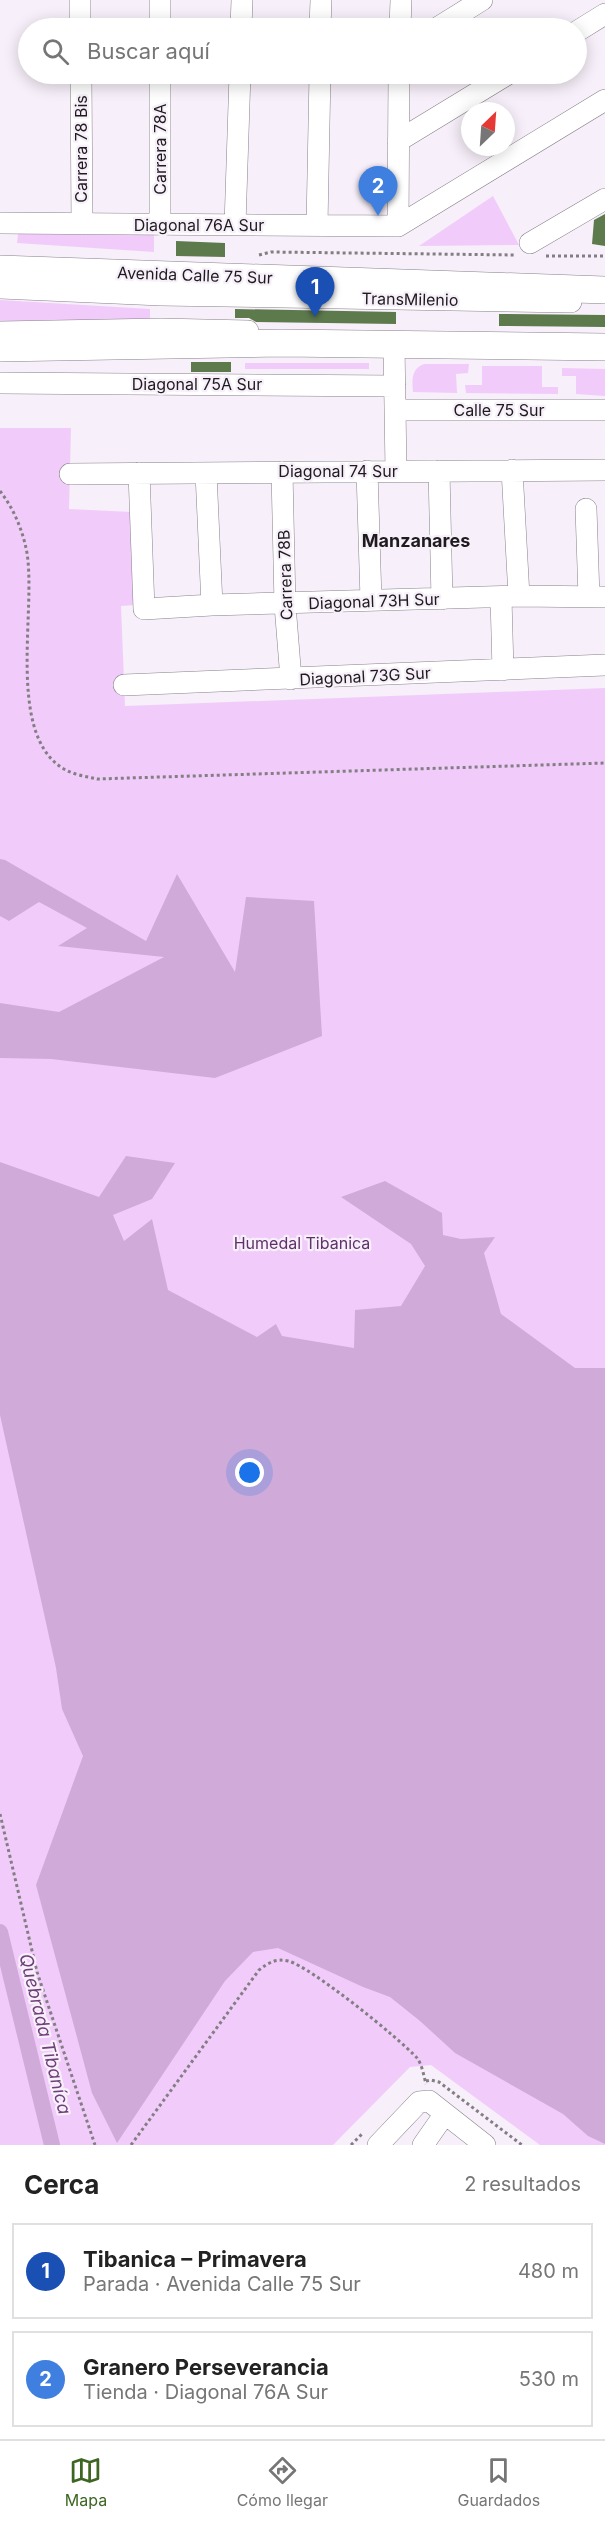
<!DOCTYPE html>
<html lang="es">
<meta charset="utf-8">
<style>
:root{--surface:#fff;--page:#f2f2f2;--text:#222;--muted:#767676;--line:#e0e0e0;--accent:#3d6622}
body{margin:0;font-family:Inter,sans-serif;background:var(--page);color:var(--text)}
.compass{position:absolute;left:461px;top:102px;width:54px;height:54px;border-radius:50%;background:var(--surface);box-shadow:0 3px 15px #0003;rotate:25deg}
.you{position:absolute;left:250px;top:1473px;width:21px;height:21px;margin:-15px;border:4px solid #fff;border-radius:50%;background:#1a73e8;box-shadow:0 0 0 9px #1a73e833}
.badge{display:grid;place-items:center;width:39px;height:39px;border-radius:50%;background:var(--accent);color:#fff;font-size:20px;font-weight:700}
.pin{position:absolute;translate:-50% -50px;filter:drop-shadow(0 2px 3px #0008)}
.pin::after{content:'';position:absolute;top:32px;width:21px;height:18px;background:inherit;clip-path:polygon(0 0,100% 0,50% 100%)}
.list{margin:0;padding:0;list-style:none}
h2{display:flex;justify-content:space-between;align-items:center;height:78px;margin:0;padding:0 24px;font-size:26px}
h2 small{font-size:20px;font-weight:400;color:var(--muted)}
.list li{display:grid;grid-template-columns:39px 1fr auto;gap:18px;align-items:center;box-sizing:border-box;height:96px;margin:0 12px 12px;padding:0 12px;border:2px solid var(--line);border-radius:0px}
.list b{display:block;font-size:22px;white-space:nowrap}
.list p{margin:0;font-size:20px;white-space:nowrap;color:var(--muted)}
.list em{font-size:20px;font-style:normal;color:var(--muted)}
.icon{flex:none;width:33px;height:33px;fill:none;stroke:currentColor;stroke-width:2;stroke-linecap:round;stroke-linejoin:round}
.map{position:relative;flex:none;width:605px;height:2145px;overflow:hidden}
.search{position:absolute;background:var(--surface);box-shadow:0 3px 15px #0003;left:18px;right:18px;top:18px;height:66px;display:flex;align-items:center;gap:15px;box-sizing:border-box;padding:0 21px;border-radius:33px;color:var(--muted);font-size:22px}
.sheet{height:294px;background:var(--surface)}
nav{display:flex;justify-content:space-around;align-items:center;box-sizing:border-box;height:84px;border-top:2px solid var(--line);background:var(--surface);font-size:16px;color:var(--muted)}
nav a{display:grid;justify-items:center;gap:3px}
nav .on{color:var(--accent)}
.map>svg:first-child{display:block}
.green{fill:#f1ccfa}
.water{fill:#d0abd9}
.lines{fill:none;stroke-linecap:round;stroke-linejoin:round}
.canal{stroke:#d0abd9;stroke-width:16}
.building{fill:#5d7a4d}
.minor-casing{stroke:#89818a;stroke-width:22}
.major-casing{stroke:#89818a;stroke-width:28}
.path{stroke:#837e84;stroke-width:3;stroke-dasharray:3 3;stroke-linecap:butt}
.minor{stroke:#fff;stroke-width:21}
.major{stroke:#fff;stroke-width:27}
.labels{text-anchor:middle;stroke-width:4.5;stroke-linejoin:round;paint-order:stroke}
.street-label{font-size:16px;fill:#1e1b1e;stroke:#f7eff9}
.park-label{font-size:16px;fill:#5f316a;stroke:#f7eff9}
.neighbourhood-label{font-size:18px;font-weight:bold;fill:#1e1b1e;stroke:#f7eff9}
.water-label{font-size:18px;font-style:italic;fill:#6e3f79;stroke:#f7eff9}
</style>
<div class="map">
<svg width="605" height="2145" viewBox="0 0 605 2145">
<rect width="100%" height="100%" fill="#f7eff9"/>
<path class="green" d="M493,196L519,245L419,246Z
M18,234L154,235V252L17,243Z
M0,300L150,309V321L0,324Z
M245,363H369V369H245Z
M424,364H469L468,373L456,374L457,393L413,392C412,380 411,369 424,364Z
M482,366H542V387H558V394L466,393L465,385H482Z
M562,368L605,369V396L576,394V376H562Z
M0,428H71L69,509L132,512L135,605L121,606L125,706L605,688V2145H540L431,2065L410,2067L333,2145H0Z"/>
<path class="water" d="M0,859L5,860L146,941L177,874L235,972L246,897L314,901L322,1036L215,1078L51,1059L0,1058V1003L59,1012L164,957L58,946L87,928L39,902L9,921L0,916Z
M126,1156L175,1163L152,1199L113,1215L124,1241L152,1219L168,1290L257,1337L276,1324L282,1336L354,1348L355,1310L401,1306L425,1266L411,1244L341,1197L385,1181L442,1213L443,1235L461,1239L495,1237L484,1253L501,1314L575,1368H605V2144L588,2136L563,2114L455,2053L420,2021L390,1997L363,1987L278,1948L253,1952L225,1981L117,2143L92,2093L36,1885L83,1756L62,1709L56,1668L0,1415V1162L99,1197Z"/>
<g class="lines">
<path class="canal" d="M0,1932L52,2145"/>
</g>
<path class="building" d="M605,214V246L592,244L594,220Z
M176,241L225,243V257L176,256Z
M235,309L396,312V324L256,322L249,318H235Z
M499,314L605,315V327L499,326Z
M191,362H231V372H191Z"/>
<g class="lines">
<g class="minor-casing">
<path id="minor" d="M80,0V28
M160,0V28
M241,28L242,0
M320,28L321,0
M400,28L401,0
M437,28L482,0
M576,32L605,14
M81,74L82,224
M160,74V224
M398,141L508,74
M0,223L398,226
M235,225L240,74
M317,225L320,74
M398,226L605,100
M398,226L399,74
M530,243L605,199
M0,288L161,295L571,302
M0,332L161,329L248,331
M394,344L396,471
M0,383L395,386
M395,410H604
M512,470L519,596
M367,471L371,600
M439,471L442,599
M282,472L285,605L291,679
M139,473L144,609L212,605L519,596L605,597
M206,473L212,605
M70,474L605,470
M586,509L589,597
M501,598L503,670
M124,685L605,665
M378,2145L419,2102L429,2101L485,2145
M423,2145L444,2115"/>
</g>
<g class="major-casing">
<path id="major" d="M0,269L605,290
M0,348L281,343L605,347"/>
</g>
<path class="path" d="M259,255L271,252L516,255
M546,256H605
M0,491C14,509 23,531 27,553C36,610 8,726 58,765C69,774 84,776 97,779L605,763
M0,1814L37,1972L95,2145
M426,2081L431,2080L439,2082L522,2145
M131,2145L259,1970C268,1963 276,1958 288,1961C310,1966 400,2039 417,2058C422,2064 424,2077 426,2084
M351,2145L362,2134"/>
<use href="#minor" class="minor"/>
<use href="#major" class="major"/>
</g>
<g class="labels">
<g class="street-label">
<text transform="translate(81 149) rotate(-90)" y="6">Carrera 78 Bis</text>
<text transform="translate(160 149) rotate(-90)" y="6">Carrera 78A</text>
<text x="199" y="231">Diagonal 76A Sur</text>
<text transform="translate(195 275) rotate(2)" y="6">Avenida Calle 75 Sur</text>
<text transform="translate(410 299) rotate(1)" y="6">TransMilenio</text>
<text x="197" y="390">Diagonal 75A Sur</text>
<text x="499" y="416">Calle 75 Sur</text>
<text x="338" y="477">Diagonal 74 Sur</text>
<text transform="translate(285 575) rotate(-92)" y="6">Carrera 78B</text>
<text transform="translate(374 601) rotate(-2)" y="6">Diagonal 73H Sur</text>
<text transform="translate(365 676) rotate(-3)" y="6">Diagonal 73G Sur</text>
</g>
<g class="park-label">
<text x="302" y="1249">Humedal Tibanica</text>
</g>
<g class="neighbourhood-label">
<text x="416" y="547">Manzanares</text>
</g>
<g class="water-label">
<text transform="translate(45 2034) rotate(76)" y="6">Quebrada Tibaníca</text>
</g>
</g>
</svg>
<svg class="compass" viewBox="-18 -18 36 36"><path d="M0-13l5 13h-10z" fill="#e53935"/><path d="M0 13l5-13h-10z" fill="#767676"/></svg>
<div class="you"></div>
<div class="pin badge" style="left:315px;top:317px;background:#1a4fb4">1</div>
<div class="pin badge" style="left:378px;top:216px;background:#3f7fe0">2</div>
<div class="search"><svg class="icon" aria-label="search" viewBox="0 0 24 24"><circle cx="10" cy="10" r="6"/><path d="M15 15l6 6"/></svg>Buscar aquí</div>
</div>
<section class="sheet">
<h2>Cerca<small>2 resultados</small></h2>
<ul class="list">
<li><span class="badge" style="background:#1a4fb4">1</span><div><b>Tibanica – Primavera</b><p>Parada · Avenida Calle 75 Sur</p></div><em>480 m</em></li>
<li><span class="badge" style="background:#3f7fe0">2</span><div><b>Granero Perseverancia</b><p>Tienda · Diagonal 76A Sur</p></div><em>530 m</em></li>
</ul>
</section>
<nav>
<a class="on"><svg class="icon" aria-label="map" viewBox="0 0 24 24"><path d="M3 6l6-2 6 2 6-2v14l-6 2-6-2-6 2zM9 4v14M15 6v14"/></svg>Mapa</a>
<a><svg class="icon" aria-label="directions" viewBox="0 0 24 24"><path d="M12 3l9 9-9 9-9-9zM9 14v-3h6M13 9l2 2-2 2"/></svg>Cómo llegar</a>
<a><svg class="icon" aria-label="saved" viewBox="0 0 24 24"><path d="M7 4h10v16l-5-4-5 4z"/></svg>Guardados</a>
</nav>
